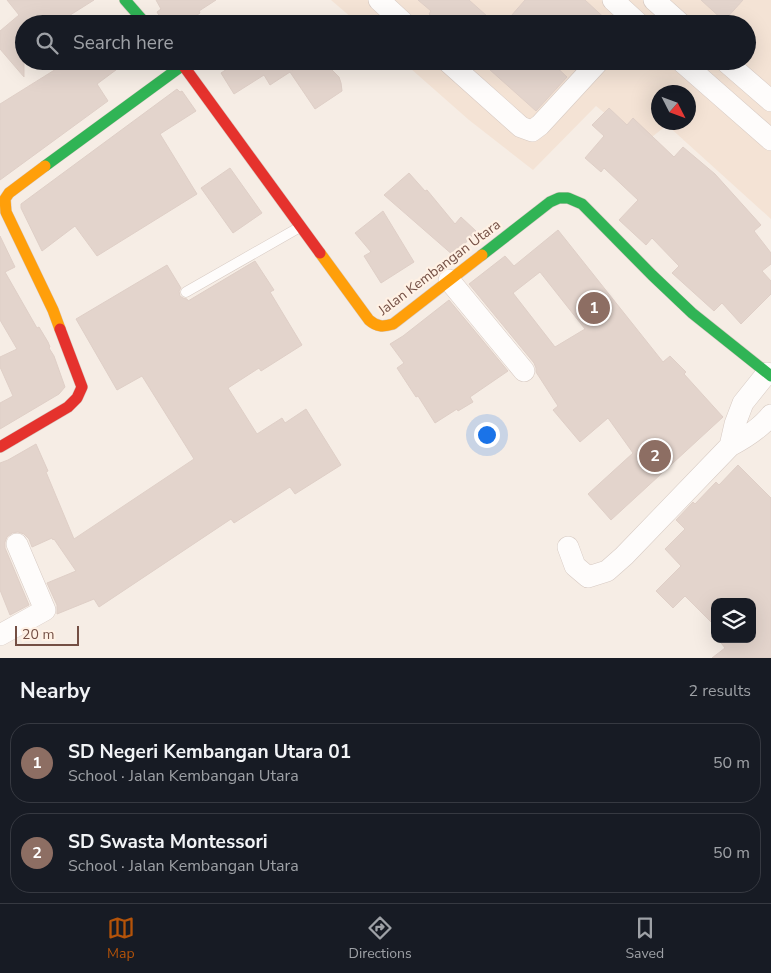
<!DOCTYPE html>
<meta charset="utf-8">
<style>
:root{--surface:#171b24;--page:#20242c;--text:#f1f3f6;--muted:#9ea1a6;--line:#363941;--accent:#b45309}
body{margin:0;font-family:"Nunito Sans",sans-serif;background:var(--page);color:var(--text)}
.controls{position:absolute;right:15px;bottom:15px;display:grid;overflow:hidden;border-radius:10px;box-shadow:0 5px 20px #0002}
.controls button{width:45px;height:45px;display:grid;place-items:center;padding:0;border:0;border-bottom:1px solid var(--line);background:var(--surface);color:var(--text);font:25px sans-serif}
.compass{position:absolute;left:651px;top:85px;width:45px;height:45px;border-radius:50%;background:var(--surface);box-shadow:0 5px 20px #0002;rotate:132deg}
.scale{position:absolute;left:15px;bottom:12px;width:64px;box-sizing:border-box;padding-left:5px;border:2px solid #744f44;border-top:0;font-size:14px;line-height:18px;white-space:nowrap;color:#744f44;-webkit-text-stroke:4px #fff1e4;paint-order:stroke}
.you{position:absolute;left:486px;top:434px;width:18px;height:18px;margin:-12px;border:4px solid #fff;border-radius:50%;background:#1a73e8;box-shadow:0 0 0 8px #1a73e833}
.badge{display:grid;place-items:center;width:32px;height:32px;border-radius:50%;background:var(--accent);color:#fff;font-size:16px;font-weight:700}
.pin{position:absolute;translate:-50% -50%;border:2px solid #fff;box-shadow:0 1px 5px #0006}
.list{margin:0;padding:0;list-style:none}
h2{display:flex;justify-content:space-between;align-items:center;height:65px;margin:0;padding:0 20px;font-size:21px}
h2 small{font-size:16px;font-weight:400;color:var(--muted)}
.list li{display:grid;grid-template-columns:32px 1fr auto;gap:15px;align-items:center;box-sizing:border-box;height:80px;margin:0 10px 10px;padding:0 10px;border:1px solid var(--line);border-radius:20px}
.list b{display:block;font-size:19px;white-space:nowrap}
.list p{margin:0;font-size:16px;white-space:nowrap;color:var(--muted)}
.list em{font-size:16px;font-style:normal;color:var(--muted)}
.icon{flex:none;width:28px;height:28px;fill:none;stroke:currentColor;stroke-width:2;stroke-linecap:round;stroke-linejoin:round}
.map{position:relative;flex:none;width:771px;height:658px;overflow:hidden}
.search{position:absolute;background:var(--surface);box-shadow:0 5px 20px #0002;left:15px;right:15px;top:15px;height:55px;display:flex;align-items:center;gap:12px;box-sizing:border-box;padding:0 18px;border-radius:28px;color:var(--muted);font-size:19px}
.sheet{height:245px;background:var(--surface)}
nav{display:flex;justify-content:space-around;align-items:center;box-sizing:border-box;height:70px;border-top:1px solid var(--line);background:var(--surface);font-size:14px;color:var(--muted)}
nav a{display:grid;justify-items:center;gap:2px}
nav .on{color:var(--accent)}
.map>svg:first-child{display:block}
.residential{fill:#f4e3d5;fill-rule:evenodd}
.building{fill:#e3d4cc;stroke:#dfcfc7;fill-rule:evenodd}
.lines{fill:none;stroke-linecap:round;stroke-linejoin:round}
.lane-casing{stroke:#d7cac3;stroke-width:11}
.street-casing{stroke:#d7cac3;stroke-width:22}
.fast-casing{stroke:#d6c8c1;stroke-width:12}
.slow-casing{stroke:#d6c8c1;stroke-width:12}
.jam-casing{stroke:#d6c8c1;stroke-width:12}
.lane{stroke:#fefcfb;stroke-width:10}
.street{stroke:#fefcfb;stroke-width:21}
.fast{stroke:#30b455;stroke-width:11}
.slow{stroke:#ff9f0a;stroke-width:11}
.jam{stroke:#e5322d;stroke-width:11}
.labels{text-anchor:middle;stroke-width:4.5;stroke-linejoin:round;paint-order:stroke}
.street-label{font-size:14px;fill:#744f44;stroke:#fff1e4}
</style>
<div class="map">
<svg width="771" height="658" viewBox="0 0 771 658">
<rect width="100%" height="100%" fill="#f6ede5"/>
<path class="residential" d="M331,0H771V219L667,125L643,144L596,106L533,170L469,120L402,61H747V24H359ZM658,92H688V122H658Z"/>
<path class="building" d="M7,0H94L56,24H25L24,22V77L0,49V31L19,15Z
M156,0H216L199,11L200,13L184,24H164L157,12L161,9Z
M418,0H469L496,24H441L429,14L431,11Z
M525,0H585L611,24H504Z
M701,0H743L724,21Z
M69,61H128L97,84L108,101L0,180V104Z
M239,61H306L292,70L310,64L321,65L331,69L339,77L341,83L342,91L315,109L290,72L270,85L264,75L234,94L221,73Z
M480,61H550L567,77L536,111Z
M177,89L180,92L182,91L196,111L160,134L197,194L97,256L75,226L42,251L21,208V204Z
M609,108L627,125L633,118L674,157L683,147L715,174L761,225L754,231L771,253V264L762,271L771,281V294L741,324L722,303L714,311L672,273L679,266L652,238L646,245L619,220L638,200L604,168L601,172L585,158L604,136L592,125Z
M230,168L262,213L233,233L201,188Z
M409,173L425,191L427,190L455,224L461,217L476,231L454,256L384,195Z
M383,211L414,262L381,283L364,256L371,252L355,233Z
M558,230L663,362L670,356L686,372L684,374L723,417L611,520L588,494L633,453L608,418L580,442L553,410L558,406L536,372V368L534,363L469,284L505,256L514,266ZM540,272L585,329L555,347L513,293Z
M0,236L15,267L5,272L37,328L39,327L48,342L50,347L49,348L54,356L65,387L59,394L0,429V403L13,396L0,367V357L17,349L0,320Z
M255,261L274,290L270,292L302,345L261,371L259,368L228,388L257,434L282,418L285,423L306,409L341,465L295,494L290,487L234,523L231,519L99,607L94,599L57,614V605L47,583L76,571L54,539L53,540L52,538L32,547L29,539L24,534L18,532L12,533L7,537L5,542V548L29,605L10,615L0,590V463L8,460L36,444L48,471L46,472L74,539L194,459L142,376L117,390L76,319L167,265L181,288L179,291L180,296L183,298L187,299L188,301Z
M449,300L508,371L470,397L473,402L458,411L457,409L435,423L418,396L416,397L397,368L404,363L390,344L403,336Z
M738,465L771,498V658H712L725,648L718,639H752V602H715V626L685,596L673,608L656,591L681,566L665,549L685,529L676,520L693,502L695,504L716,482L719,485Z"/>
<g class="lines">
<g class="lane-casing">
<path id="lane" d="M186,292L300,227"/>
</g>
<g class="street-casing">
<path id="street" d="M379,0L405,24
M613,0L639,24
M654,0L681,24
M447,61L521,127L532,131L540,125L599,61
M681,61L771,140
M725,61L771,101
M449,280L524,371
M730,446L735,424L743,403L767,373
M568,547L575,566L588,577L607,571L624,556L730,446C745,438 760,429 771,415
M0,635L45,610L17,544"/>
</g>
<g class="fast-casing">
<path id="fast" d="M125,0L146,24
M45,166L183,65
M482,255L550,202L559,198H568L582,204L652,275L692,313L771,376"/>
</g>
<g class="slow-casing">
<path id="slow" d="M45,166L9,193L5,199L6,212L53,310L60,329
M320,253L369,320C377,327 383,327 393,324L482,255"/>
</g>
<g class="jam-casing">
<path id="jam" d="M180,61L320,253
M0,447L68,407L77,398L82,387L60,329"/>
</g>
<use href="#lane" class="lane"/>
<use href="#street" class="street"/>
<use href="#fast" class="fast"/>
<use href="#slow" class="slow"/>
<use href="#jam" class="jam"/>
</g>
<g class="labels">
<g class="street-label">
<text transform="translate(439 267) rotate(-37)" y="5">Jalan Kembangan Utara</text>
</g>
</g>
</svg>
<div class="controls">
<button><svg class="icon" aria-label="layers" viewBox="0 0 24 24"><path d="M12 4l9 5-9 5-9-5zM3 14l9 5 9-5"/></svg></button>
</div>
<svg class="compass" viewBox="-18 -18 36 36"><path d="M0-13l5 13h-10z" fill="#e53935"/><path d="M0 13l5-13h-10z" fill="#9ea1a6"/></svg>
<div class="scale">20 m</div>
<div class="you"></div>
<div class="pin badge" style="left:594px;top:308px;background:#8d6e63">1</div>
<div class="pin badge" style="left:655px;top:456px;background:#8d6e63">2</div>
<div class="search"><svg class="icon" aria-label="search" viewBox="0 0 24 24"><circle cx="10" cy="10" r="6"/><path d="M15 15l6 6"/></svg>Search here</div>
</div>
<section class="sheet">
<h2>Nearby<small>2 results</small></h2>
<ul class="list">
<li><span class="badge" style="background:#8d6e63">1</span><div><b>SD Negeri Kembangan Utara 01</b><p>School · Jalan Kembangan Utara</p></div><em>50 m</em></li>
<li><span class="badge" style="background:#8d6e63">2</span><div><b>SD Swasta Montessori</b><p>School · Jalan Kembangan Utara</p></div><em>50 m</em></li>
</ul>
</section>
<nav>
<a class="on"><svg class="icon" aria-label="map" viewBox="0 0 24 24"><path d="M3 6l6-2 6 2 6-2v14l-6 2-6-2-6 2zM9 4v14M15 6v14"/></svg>Map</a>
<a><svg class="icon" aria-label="directions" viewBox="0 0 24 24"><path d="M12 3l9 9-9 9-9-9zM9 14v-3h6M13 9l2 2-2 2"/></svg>Directions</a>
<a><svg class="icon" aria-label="saved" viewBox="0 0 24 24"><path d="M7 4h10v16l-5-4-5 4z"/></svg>Saved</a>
</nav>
